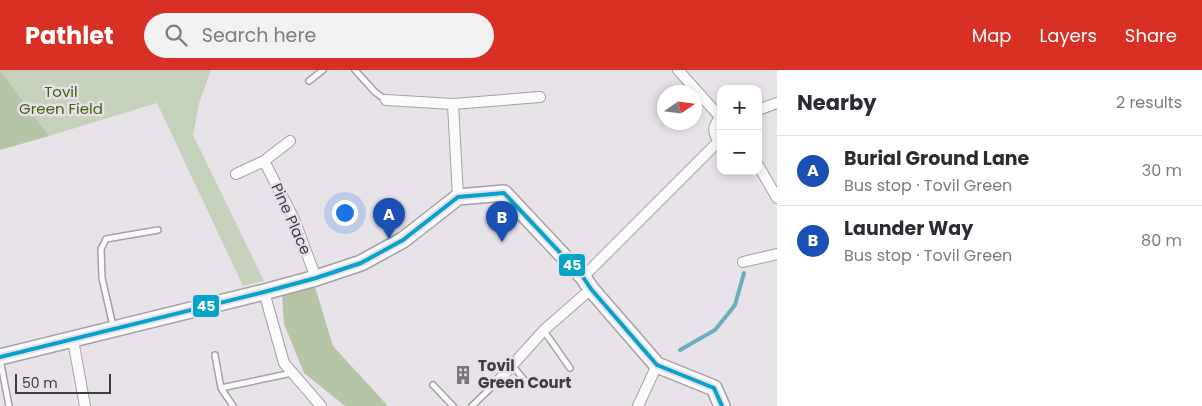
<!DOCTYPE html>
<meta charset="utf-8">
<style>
:root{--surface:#fff;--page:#f2f2f3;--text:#2b2b33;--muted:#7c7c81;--line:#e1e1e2;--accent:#d93025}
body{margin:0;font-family:Poppins,sans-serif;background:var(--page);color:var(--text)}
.controls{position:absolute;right:15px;top:15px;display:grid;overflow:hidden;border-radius:10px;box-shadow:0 2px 8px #0003}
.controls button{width:45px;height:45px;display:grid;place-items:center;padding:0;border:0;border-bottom:1px solid var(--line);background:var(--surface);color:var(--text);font:25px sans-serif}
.compass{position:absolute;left:657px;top:15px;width:45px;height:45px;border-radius:50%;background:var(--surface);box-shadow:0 2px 8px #0003;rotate:77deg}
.scale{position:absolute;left:15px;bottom:12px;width:96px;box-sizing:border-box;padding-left:5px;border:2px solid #3f3b41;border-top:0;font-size:14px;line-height:18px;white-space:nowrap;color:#3f3b41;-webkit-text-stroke:4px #e9dfec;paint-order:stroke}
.you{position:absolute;left:344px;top:142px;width:18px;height:18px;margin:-12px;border:4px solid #fff;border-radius:50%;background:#1a73e8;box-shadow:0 0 0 8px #1a73e833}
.badge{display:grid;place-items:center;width:32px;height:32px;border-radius:50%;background:var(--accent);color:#fff;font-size:16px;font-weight:700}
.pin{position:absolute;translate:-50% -41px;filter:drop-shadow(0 1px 2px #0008)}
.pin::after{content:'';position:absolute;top:26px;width:18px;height:15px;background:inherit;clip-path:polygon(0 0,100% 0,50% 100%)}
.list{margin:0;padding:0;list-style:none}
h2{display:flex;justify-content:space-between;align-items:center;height:65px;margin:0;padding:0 20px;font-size:21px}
h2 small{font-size:16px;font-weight:400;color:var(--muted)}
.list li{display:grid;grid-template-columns:32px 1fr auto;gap:15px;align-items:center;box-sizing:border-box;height:70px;padding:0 20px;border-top:1px solid var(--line)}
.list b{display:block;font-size:19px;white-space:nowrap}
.list p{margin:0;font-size:16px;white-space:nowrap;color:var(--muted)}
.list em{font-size:16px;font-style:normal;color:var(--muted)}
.icon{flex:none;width:28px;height:28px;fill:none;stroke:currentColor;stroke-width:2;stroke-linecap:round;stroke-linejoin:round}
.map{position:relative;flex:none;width:777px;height:336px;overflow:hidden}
header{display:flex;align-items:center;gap:30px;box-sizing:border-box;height:70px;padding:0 25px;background:var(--accent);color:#fff}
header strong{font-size:24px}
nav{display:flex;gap:28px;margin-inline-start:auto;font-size:18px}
.search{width:350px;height:45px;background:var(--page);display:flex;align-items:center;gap:12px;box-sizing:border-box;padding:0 18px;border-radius:28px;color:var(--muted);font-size:19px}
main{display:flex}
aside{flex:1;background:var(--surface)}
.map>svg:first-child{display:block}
.green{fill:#c6d1bb}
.forest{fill:#b4c4a5}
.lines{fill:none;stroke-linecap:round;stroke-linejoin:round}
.stream{stroke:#69b0be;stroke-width:4}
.lane-casing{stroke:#a5a1a6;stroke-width:8}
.street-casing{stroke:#a5a1a6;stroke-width:12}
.secondary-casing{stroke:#a5a1a6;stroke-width:18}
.lane{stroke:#fcfbfc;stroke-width:5}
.street{stroke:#fcfbfc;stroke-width:10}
.secondary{stroke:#fcfbfc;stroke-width:15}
.bus-1-casing{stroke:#e9dfec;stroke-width:8}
.bus-1{stroke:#03a4c7;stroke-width:4}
.labels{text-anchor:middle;stroke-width:5;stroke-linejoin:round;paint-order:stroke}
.park-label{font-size:15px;fill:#3d6502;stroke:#e9dfec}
.street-label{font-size:15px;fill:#3f3b41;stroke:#e9dfec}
.poi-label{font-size:15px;font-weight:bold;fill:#3f3b41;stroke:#e9dfec;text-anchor:start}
.line-badge{stroke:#e9dfec;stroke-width:2}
.badge-label{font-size:14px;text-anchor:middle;font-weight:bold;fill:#fff}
</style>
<header>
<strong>Pathlet</strong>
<div class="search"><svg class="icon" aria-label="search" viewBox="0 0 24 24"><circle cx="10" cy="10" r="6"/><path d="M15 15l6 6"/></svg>Search here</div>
<nav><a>Map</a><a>Layers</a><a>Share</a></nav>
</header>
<main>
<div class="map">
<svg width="777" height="336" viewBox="0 0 777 336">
<rect width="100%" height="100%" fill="#e8e2e9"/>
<path class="green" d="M0,0H211L199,33L193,65L264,211L243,216L157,33L49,66Z"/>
<path class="forest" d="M0,0L49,66L0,80Z
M315,217L333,276L388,336H345L304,303L284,254L282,225Z"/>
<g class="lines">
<path class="stream" d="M680,280L715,260L735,235L744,203"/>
<g class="lane-casing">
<path id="lane" d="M355,0L375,22L386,30
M309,11L323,0
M113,256L102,208L101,179L106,169L158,160
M544,261L570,298
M215,285L221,318
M0,289L9,336
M512,295L525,311
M433,315L453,336
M233,336L221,318L292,303
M472,336L499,310"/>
</g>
<g class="street-casing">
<path id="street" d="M678,0L721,48
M386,30L453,34L540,27
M453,34L458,127
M758,40L777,33
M721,48C712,55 712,65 721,72
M264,91L294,149L316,208
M758,95L777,128
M236,104L264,91L290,71
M743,192L777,184
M583,207L719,71
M264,222L284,293L321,336
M73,270L85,336
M499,310L544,260L591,219
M638,336L657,295"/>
</g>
<g class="secondary-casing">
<path id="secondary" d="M0,287L264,222L316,208L361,193L403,170L458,127L504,123L583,207L591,219L657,295L714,318L722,336"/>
</g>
<use href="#lane" class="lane"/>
<use href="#street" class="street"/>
<use href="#secondary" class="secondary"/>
<g class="bus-1-casing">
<path id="bus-1" d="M0,287L264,222L316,208L361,193L403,170L458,127L504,123L583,207L591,219L657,295L714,318L722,336"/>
</g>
<use href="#bus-1" class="bus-1"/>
</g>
<defs>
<g id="building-bare" transform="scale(1.5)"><path d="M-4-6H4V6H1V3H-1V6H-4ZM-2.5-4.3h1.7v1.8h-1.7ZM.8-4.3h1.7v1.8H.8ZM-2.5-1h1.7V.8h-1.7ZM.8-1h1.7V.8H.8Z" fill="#7a757c" stroke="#e9dfec" stroke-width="2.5" paint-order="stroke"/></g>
</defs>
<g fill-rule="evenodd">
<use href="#building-bare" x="463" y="305"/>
</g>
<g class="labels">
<g class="park-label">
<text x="61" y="27">Tovil<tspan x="61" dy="17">Green Field</tspan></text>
</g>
<g class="street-label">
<text transform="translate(291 149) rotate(66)" y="5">Pine Place</text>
</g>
<g class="poi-label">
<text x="478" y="301">Tovil<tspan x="478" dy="17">Green Court</tspan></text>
</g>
</g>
<g class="line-badge">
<rect x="558" y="183" width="28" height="24" rx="5" fill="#03a4c7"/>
<rect x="192" y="224" width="28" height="24" rx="5" fill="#03a4c7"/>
</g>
<g class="badge-label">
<text x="572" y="200">45</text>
<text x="206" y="241">45</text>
</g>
</svg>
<div class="controls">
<button>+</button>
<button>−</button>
</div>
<svg class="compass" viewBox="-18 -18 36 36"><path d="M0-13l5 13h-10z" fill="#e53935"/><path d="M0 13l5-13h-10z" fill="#7c7c81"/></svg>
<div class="scale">50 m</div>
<div class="you"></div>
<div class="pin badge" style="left:389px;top:169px;background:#1a4fb4">A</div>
<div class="pin badge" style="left:502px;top:172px;background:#1a4fb4">B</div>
</div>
<aside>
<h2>Nearby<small>2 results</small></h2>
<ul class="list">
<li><span class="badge" style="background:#1a4fb4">A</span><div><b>Burial Ground Lane</b><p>Bus stop · Tovil Green</p></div><em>30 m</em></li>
<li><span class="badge" style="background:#1a4fb4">B</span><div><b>Launder Way</b><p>Bus stop · Tovil Green</p></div><em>80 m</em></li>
</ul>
</aside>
</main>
